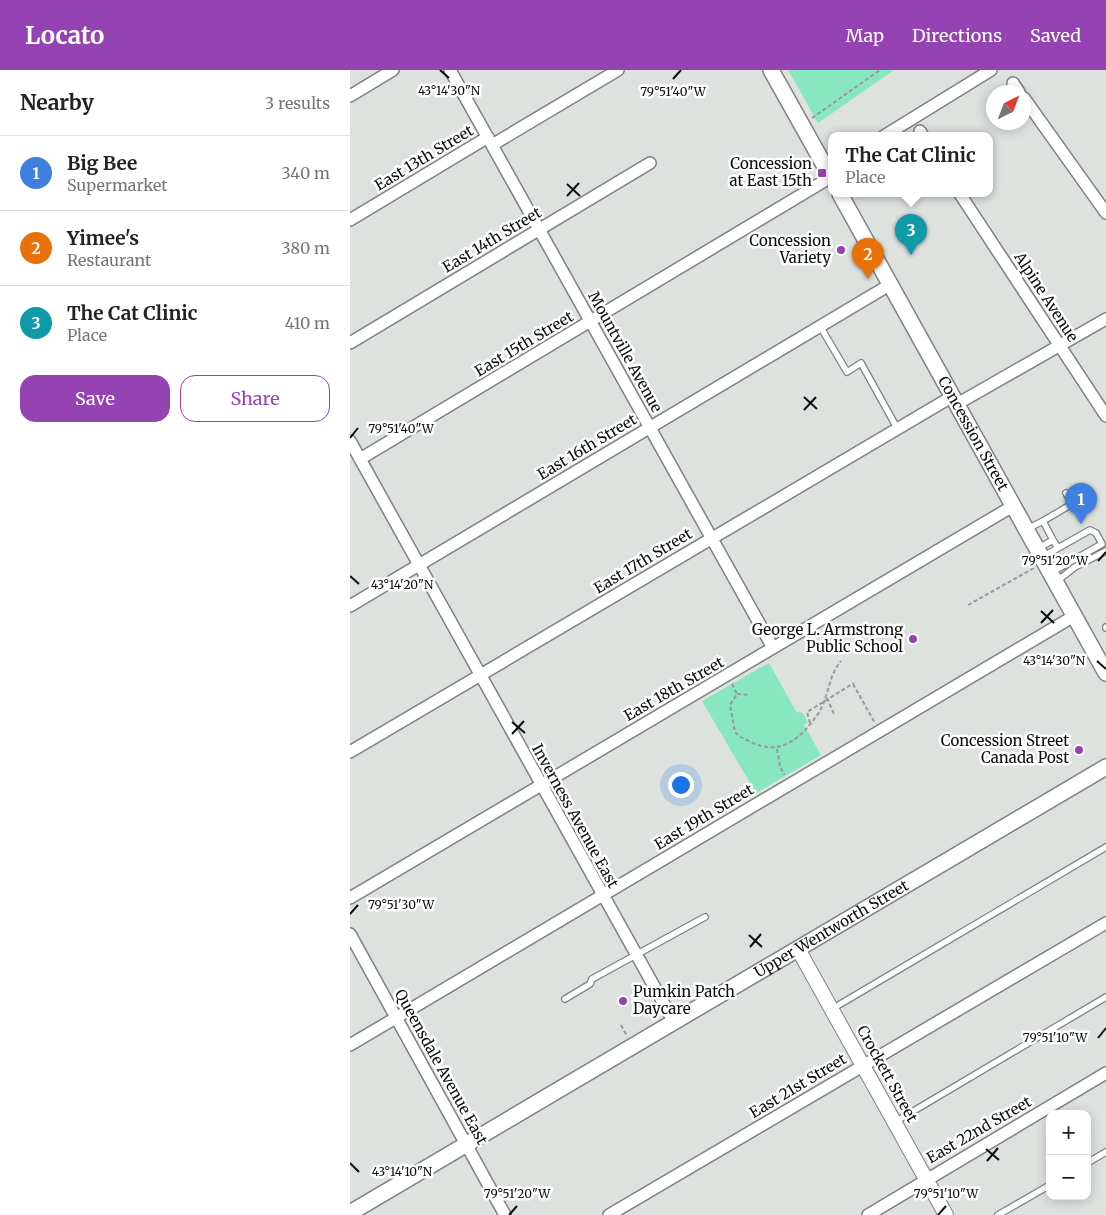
<!DOCTYPE html>
<meta charset="utf-8">
<style>
:root{--surface:#fff;--page:#f2f2f2;--text:#222;--muted:#767676;--line:#e0e0e0;--accent:#9543b3}
body{margin:0;font-family:Merriweather,serif;background:var(--page);color:var(--text)}
.controls{position:absolute;right:15px;bottom:15px;display:grid;overflow:hidden;border-radius:10px;box-shadow:0 2px 12px #0003}
.controls button{width:45px;height:45px;display:grid;place-items:center;padding:0;border:0;border-bottom:1px solid var(--line);background:var(--surface);color:var(--text);font:25px sans-serif}
.compass{position:absolute;left:636px;top:15px;width:45px;height:45px;border-radius:50%;background:var(--surface);box-shadow:0 2px 12px #0003;rotate:42deg}
.you{position:absolute;left:330px;top:714px;width:18px;height:18px;margin:-12px;border:4px solid #fff;border-radius:50%;background:#1a73e8;box-shadow:0 0 0 8px #1a73e833}
.badge{display:grid;place-items:center;width:32px;height:32px;border-radius:50%;background:var(--accent);color:#fff;font-size:16px;font-weight:700}
.pin{position:absolute;translate:-50% -41px;filter:drop-shadow(0 1px 2px #0008)}
.pin::after{content:'';position:absolute;top:26px;width:18px;height:15px;background:inherit;clip-path:polygon(0 0,100% 0,50% 100%)}
.popup{position:absolute;left:478px;top:62px;width:165px;height:65px;box-sizing:border-box;display:grid;place-content:center;border-radius:10px;background:var(--surface);filter:drop-shadow(0 1px 4px #0005);font-size:16px;white-space:nowrap;color:var(--muted)}
.popup b{font-size:19px;color:var(--text)}
.popup::after{content:'';position:absolute;left:50%;top:100%;margin-left:-10px;border:10px solid transparent;border-top-color:var(--surface)}
.list{margin:0;padding:0;list-style:none}
h2{display:flex;justify-content:space-between;align-items:center;height:65px;margin:0;padding:0 20px;font-size:21px}
h2 small{font-size:16px;font-weight:400;color:var(--muted)}
.list li{display:grid;grid-template-columns:32px 1fr auto;gap:15px;align-items:center;box-sizing:border-box;height:75px;padding:0 20px;border-top:1px solid var(--line)}
.list b{display:block;font-size:19px;white-space:nowrap}
.list p{margin:0;font-size:16px;white-space:nowrap;color:var(--muted)}
.list em{font-size:16px;font-style:normal;color:var(--muted)}
.actions{display:flex;gap:10px;padding:15px 20px}
.actions a{flex:1;padding:11px 0;border:1px solid var(--accent);border-radius:15px;text-align:center;font-size:18px;color:var(--accent)}
.actions .main{background:var(--accent);color:#fff}
.map{position:relative;flex:none;width:756px;height:1145px;overflow:hidden}
header{display:flex;align-items:center;gap:30px;box-sizing:border-box;height:70px;padding:0 25px;background:var(--accent);color:#fff}
header strong{font-size:24px}
nav{display:flex;gap:28px;margin-inline-start:auto;font-size:18px}
main{display:flex}
aside{flex:1;background:var(--surface)}
.map>svg:first-child{display:block}
.green{fill:#88e6c0}
.lines{fill:none;stroke-linecap:round;stroke-linejoin:round}
.service-casing{stroke:#7d8280;stroke-width:8}
.minor-casing{stroke:#7d8280;stroke-width:14}
.tertiary-casing{stroke:#7d8280;stroke-width:16}
.secondary-casing{stroke:#7d8280;stroke-width:18}
.path{stroke:#959997;stroke-width:2;stroke-dasharray:4 2.5;stroke-linecap:butt}
.service{stroke:#fff;stroke-width:5.5}
.minor{stroke:#fff;stroke-width:11}
.tertiary{stroke:#fff;stroke-width:14}
.secondary{stroke:#fff;stroke-width:15}
.ticks{fill:none;stroke:#0c0d0d;stroke-width:2}
.poi-dot{fill:#9543b3;stroke:#fff;stroke-width:2}
.labels{text-anchor:middle;stroke-width:5;stroke-linejoin:round;paint-order:stroke}
.street-label{font-size:15px;fill:#0c0d0d;stroke:#fff}
.poi-label{font-size:15px;fill:#0c0d0d;stroke:#fff;text-anchor:end}
.ticks-label{font-size:12px;text-anchor:middle;fill:#0c0d0d;stroke:#fff;stroke-width:5;stroke-linejoin:round;paint-order:stroke}
</style>
<header>
<strong>Locato</strong>
<nav><a>Map</a><a>Directions</a><a>Saved</a></nav>
</header>
<main>
<aside>
<h2>Nearby<small>3 results</small></h2>
<ul class="list">
<li><span class="badge" style="background:#3f7fe0">1</span><div><b>Big Bee</b><p>Supermarket</p></div><em>340 m</em></li>
<li><span class="badge" style="background:#e8710a">2</span><div><b>Yimee's</b><p>Restaurant</p></div><em>380 m</em></li>
<li><span class="badge" style="background:#0f9aa8">3</span><div><b>The Cat Clinic</b><p>Place</p></div><em>410 m</em></li>
</ul>
<div class="actions"><a class="main">Save</a><a>Share</a></div>
</aside>
<div class="map">
<svg width="756" height="1145" viewBox="0 0 756 1145">
<rect width="100%" height="100%" fill="#dde2df"/>
<path class="green" d="M438,0H544L468,53Z
M419,593L447,643L450,641L455,646L457,653L454,655L471,685L406,723L352,631Z"/>
<g class="lines">
<g class="service-casing">
<path id="service" d="M470,256L497,302L511,293L547,358
M693,451L722,434L716,423
M677,459L693,451L703,470L687,479
M692,487L708,478L703,470
M702,502L752,474L746,463L740,460L708,478
M707,511L725,497L756,481
M756,557V558
M215,929L240,914L242,909L355,847
M482,939L756,777
M545,1052L756,927
M737,1093L756,1082
M648,1145L700,1115"/>
</g>
<g class="minor-casing">
<path id="minor" d="M100,0L423,578
M663,13L669,22
M0,26L43,0
M674,28L756,143
M570,61L573,66
M534,66L641,0
M142,75L268,0
M610,124L756,346
M0,150L138,67
M0,273L300,93
M607,334L756,249
M0,371L324,952
M10,389L481,107
M0,536L541,214
M0,682L603,326
M0,828L663,436
M0,864L155,1145
M0,975L724,546
M259,1145L756,853
M518,1145L756,1003"/>
</g>
<g class="tertiary-casing">
<path id="tertiary" d="M448,879L596,1145"/>
</g>
<g class="secondary-casing">
<g id="secondary">
<path d="M421,0L482,109"/>
<path id="s1" d="M490,124L756,603"/>
<path id="s2" d="M0,1143L756,697"/>
</g>
</g>
<path class="path" d="M462,48L530,0
M618,535L684,498
M382,614L387,624L380,635L385,662C389,667 395,669 401,672C431,687 451,668 468,644C479,627 478,606 491,591
M503,614L525,653
M387,624L400,625
M477,628L484,644
M460,653L457,642L504,613
M427,679L430,696L434,705
M271,955L277,966"/>
<use href="#service" class="service"/>
<use href="#minor" class="minor"/>
<use href="#tertiary" class="tertiary"/>
<use href="#secondary" class="secondary"/>
</g>
<path class="ticks" d="M90,0L99,8M323,9L331,0M217,114L230,126M217,126L229,113M454,327L467,339M454,340L466,327M0,368L8,358M748,491L756,482M0,506L9,514M691,541L704,553M691,553L703,540M747,591L756,599M162,652L175,663M162,664L174,651M0,844L8,835M399,865L412,877M400,877L411,864M748,968L756,958M636,1079L649,1090M637,1091L648,1078M0,1093L9,1102M159,1145L167,1136M588,1145L596,1136"/>
<g class="poi-dot">
<rect x="467" y="98" width="10" height="10" rx="2.5"/>
<circle cx="491" cy="180" r="5"/>
<circle cx="563" cy="569" r="5"/>
<circle cx="729" cy="680" r="5"/>
<circle cx="273" cy="931" r="5"/>
</g>
<g class="labels">
<g class="street-label">
<text transform="translate(74 88) rotate(-31)" y="5">East 13th Street</text>
<text transform="translate(142 170) rotate(-31)" y="5">East 14th Street</text>
<text transform="translate(696 227) rotate(57)" y="5">Alpine Avenue</text>
<text transform="translate(174 274) rotate(-31)" y="5">East 15th Street</text>
<text transform="translate(275 282) rotate(61)" y="5">Mountville Avenue</text>
<text dy="5" stroke="none"><textPath href="#s1" startOffset="274">Concession Street</textPath></text>
<text transform="translate(237 377) rotate(-31)" y="5">East 16th Street</text>
<text transform="translate(293 491) rotate(-31)" y="5">East 17th Street</text>
<text transform="translate(324 619) rotate(-30)" y="5">East 18th Street</text>
<text transform="translate(225 746) rotate(61)" y="5">Inverness Avenue East</text>
<text transform="translate(354 747) rotate(-31)" y="5">East 19th Street</text>
<text dy="5" stroke="none"><textPath href="#s2" startOffset="559">Upper Wentworth Street</textPath></text>
<text transform="translate(91 997) rotate(61)" y="5">Queensdale Avenue East</text>
<text transform="translate(537 1004) rotate(61)" y="5">Crockett Street</text>
<text transform="translate(448 1016) rotate(-31)" y="5">East 21st Street</text>
<text transform="translate(629 1060) rotate(-30)" y="5">East 22nd Street</text>
</g>
<g class="poi-label">
<text x="462" y="99">Concession<tspan x="462" dy="17">at East 15th</tspan></text>
<text x="481" y="176">Concession<tspan x="481" dy="17">Variety</tspan></text>
<text x="553" y="565">George L. Armstrong<tspan x="553" dy="17">Public School</tspan></text>
<text x="719" y="676">Concession Street<tspan x="719" dy="17">Canada Post</tspan></text>
<text x="283" y="927" text-anchor="start">Pumkin Patch<tspan x="283" dy="17">Daycare</tspan></text>
</g>
</g>
<g class="ticks-label">
<text x="99" y="25">43°14'30"N</text>
<text x="323" y="26">79°51'40"W</text>
<text x="51" y="363">79°51'40"W</text>
<text x="705" y="495">79°51'20"W</text>
<text x="52" y="519">43°14'20"N</text>
<text x="704" y="595">43°14'30"N</text>
<text x="51" y="839">79°51'30"W</text>
<text x="705" y="972">79°51'10"W</text>
<text x="52" y="1106">43°14'10"N</text>
<text x="167" y="1128">79°51'20"W</text>
<text x="596" y="1128">79°51'10"W</text>
</g>
</svg>
<div class="controls">
<button>+</button>
<button>−</button>
</div>
<svg class="compass" viewBox="-18 -18 36 36"><path d="M0-13l5 13h-10z" fill="#e53935"/><path d="M0 13l5-13h-10z" fill="#767676"/></svg>
<div class="you"></div>
<div class="pin badge" style="left:731px;top:454px;background:#3f7fe0">1</div>
<div class="pin badge" style="left:518px;top:209px;background:#e8710a">2</div>
<div class="pin badge" style="left:561px;top:185px;background:#0f9aa8">3</div>
<div class="popup"><b>The Cat Clinic</b>Place</div>
</div>
</main>
